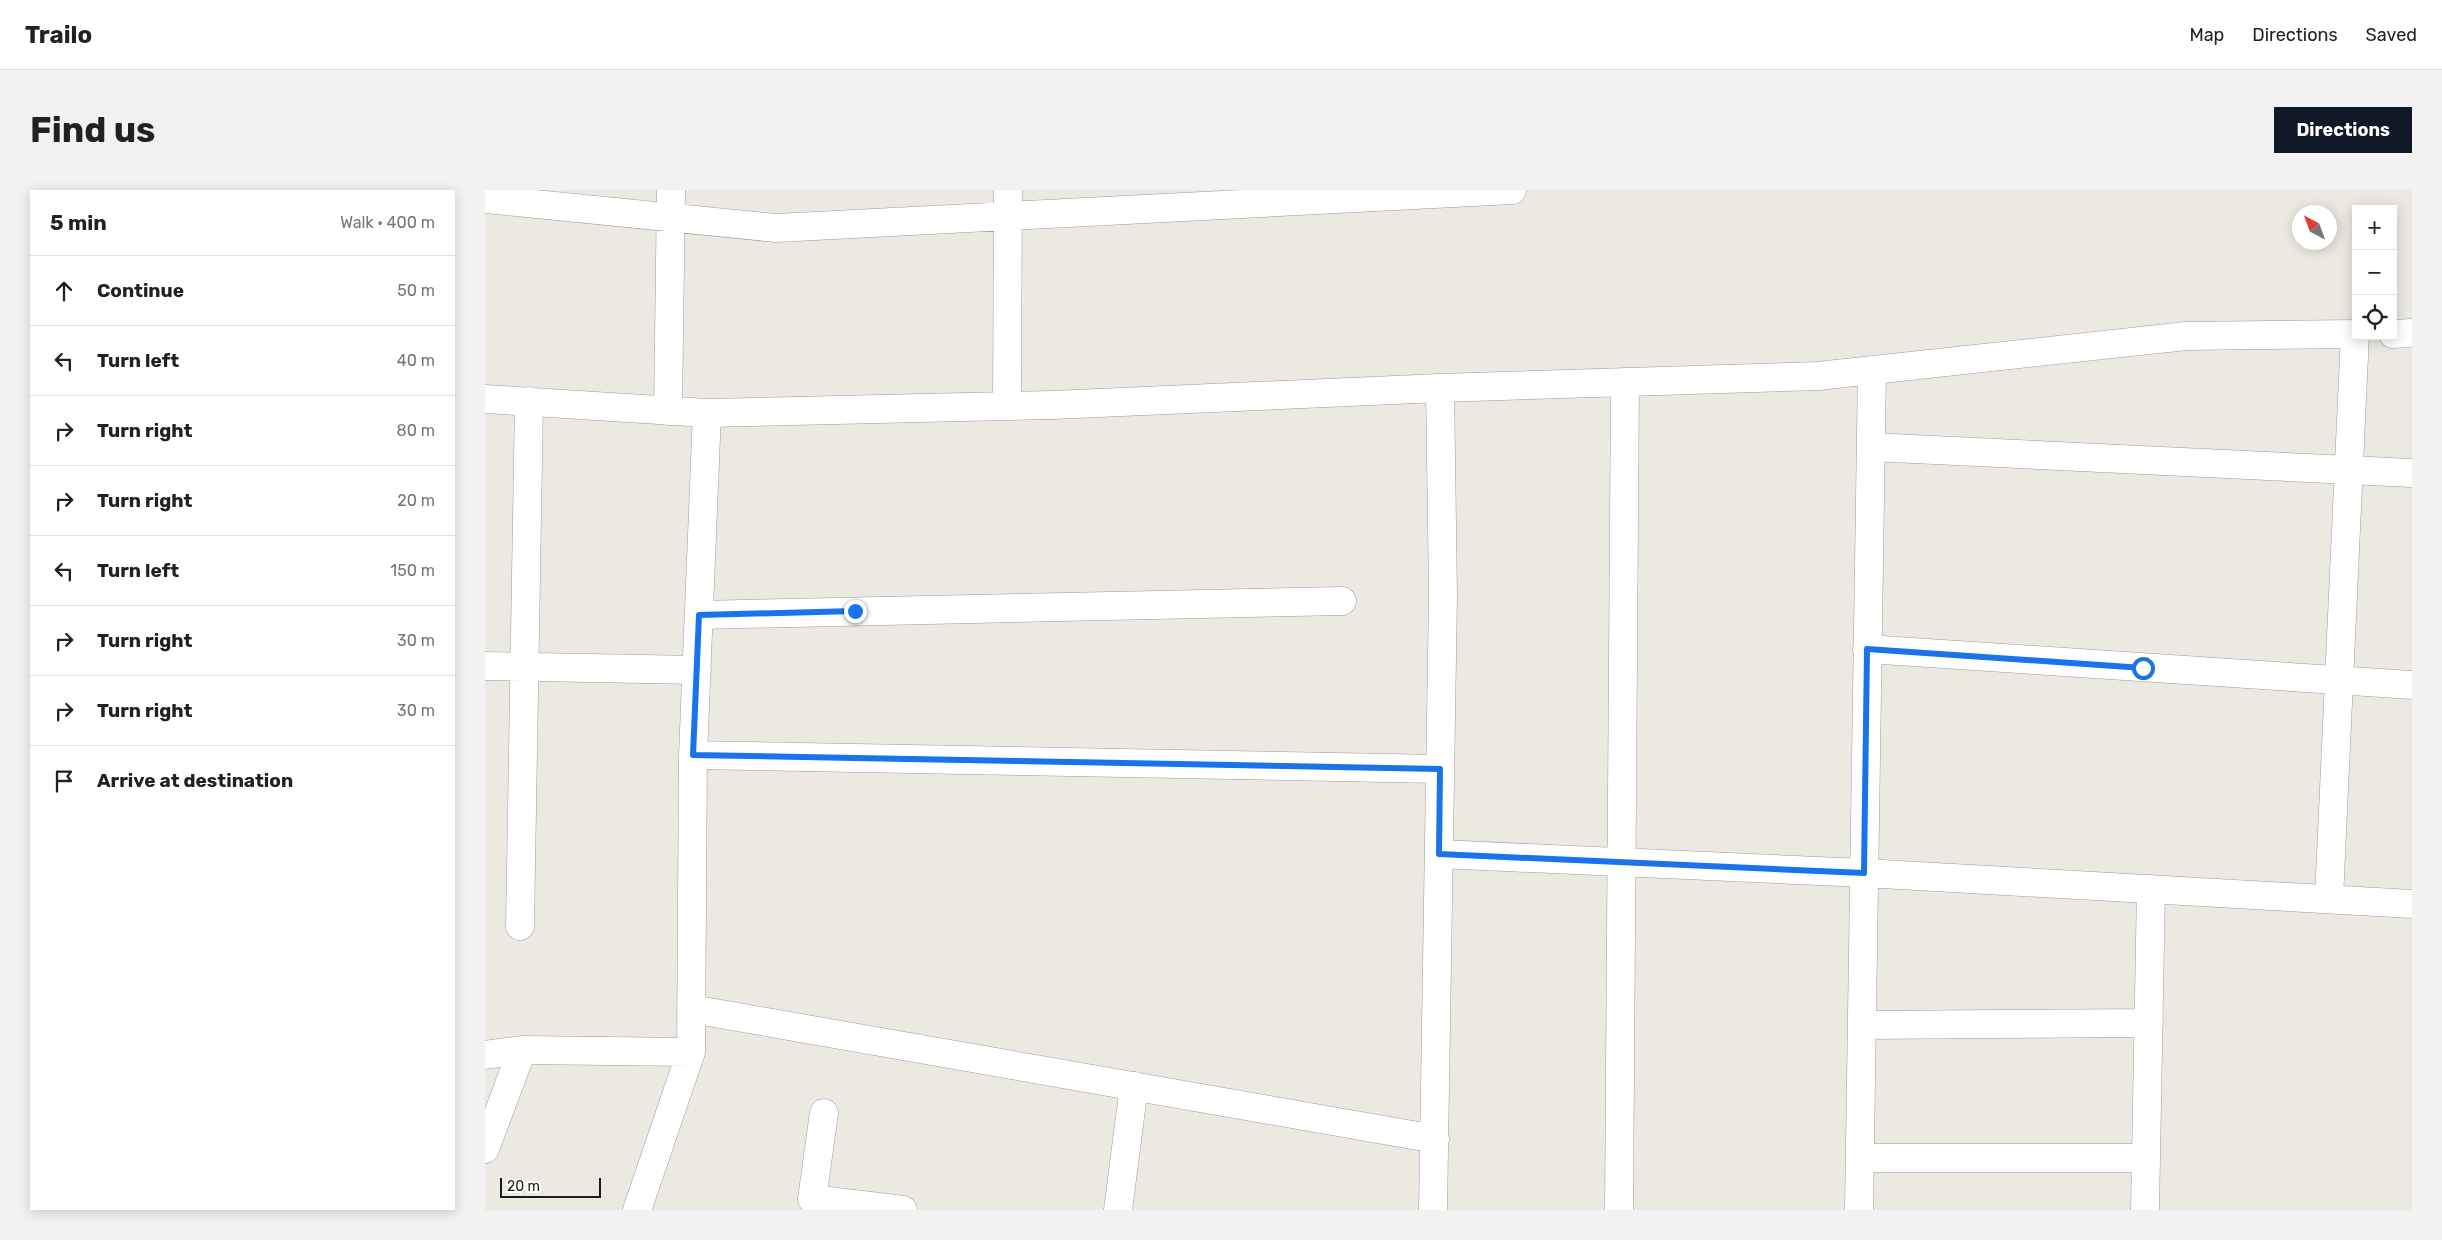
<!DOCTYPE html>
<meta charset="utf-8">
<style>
:root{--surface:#fff;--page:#f2f2f2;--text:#202124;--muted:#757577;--line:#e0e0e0;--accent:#111827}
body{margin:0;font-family:Rubik,sans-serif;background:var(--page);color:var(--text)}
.controls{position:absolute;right:15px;top:15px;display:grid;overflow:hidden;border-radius:0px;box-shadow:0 2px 12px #0003}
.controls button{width:45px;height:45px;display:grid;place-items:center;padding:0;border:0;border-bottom:1px solid var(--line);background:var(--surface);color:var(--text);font:25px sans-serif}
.compass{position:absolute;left:1807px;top:15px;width:45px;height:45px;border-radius:50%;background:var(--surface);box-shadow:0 2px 12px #0003;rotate:319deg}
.scale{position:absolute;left:15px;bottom:12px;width:101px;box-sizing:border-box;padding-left:5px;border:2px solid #1b1b1b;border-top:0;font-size:14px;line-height:18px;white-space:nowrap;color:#1b1b1b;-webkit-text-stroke:4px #fff;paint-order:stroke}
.stop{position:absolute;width:15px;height:15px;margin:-11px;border:4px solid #1a73e8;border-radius:50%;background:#fff}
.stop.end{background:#1a73e8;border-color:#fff;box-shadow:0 1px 5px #0008}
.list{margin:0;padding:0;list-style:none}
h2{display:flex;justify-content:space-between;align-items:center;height:65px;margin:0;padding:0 20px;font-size:21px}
h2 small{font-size:16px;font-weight:400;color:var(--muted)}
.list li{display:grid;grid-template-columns:32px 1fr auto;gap:15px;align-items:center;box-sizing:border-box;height:70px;padding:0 20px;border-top:1px solid var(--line)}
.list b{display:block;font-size:19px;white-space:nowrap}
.list em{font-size:16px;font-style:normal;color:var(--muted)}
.icon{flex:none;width:28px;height:28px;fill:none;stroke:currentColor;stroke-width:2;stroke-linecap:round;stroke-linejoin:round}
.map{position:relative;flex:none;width:1927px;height:1020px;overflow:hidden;border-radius:0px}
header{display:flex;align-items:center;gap:30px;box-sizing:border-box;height:70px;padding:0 25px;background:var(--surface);border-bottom:1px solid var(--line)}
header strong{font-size:24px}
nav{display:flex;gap:28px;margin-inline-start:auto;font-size:18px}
.intro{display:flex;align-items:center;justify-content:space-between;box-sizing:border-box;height:120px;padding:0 30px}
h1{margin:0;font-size:35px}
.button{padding:12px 22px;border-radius:0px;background:var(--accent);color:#fff;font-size:18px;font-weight:700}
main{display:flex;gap:30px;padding:0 30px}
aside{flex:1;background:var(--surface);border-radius:0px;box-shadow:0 2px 12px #0003}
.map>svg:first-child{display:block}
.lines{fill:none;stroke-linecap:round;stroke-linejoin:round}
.minor-casing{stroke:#9c9c9c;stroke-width:29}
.minor{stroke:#fff;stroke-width:28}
.route{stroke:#1a73e8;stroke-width:6}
</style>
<header>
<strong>Trailo</strong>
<nav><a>Map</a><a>Directions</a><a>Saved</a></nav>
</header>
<div class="intro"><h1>Find us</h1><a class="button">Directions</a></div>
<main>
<aside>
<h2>5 min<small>Walk · 400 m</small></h2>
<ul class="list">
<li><svg class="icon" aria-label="ahead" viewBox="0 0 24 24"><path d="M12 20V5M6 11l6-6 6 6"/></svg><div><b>Continue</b></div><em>50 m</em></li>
<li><svg class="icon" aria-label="left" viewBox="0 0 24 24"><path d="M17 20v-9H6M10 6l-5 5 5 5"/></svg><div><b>Turn left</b></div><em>40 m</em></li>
<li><svg class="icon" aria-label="right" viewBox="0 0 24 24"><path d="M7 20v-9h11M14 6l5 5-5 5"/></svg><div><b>Turn right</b></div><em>80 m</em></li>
<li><svg class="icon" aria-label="right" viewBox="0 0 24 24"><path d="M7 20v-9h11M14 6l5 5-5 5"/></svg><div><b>Turn right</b></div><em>20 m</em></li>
<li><svg class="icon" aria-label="left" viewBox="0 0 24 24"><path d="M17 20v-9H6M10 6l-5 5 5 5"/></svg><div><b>Turn left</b></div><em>150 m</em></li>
<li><svg class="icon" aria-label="right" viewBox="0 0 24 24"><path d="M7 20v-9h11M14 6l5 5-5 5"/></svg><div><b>Turn right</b></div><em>30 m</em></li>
<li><svg class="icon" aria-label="right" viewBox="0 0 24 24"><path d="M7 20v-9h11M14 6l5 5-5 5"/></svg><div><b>Turn right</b></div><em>30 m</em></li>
<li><svg class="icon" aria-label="arrive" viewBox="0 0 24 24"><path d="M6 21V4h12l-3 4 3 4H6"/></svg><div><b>Arrive at destination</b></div></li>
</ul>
</aside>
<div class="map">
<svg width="1927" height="1020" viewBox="0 0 1927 1020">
<rect width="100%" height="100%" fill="#ebe9e1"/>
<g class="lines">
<g class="minor-casing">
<path id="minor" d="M0,9L291,38L1027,0
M1908,144L1927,143
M0,209L222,223
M522,216L523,0
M183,221L186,0
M1386,257L1927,283
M214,425L857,411
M1382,459L1927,495
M0,476L212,480
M208,565L955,579
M954,664L1379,683L1927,714
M1844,708L1870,144
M35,736L44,211
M207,819L950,949
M1377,835L1664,833
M0,865L37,860L206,862
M339,923L327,1009L418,1020
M0,959L37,860
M1375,968H1661
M152,1020L206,862L208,565L222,223L568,215L955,198L1333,186L1701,146L1871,144
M633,1020L649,896
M948,1020L958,405L955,198
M1134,1020L1140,192
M1374,1020L1387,180
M1660,1020L1666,699"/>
</g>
<use href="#minor" class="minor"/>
</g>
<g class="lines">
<path class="route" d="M370,421L214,425L208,565L955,579L954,664L1379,683L1382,459L1658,478"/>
</g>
</svg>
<div class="controls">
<button>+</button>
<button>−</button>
<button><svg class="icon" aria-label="locate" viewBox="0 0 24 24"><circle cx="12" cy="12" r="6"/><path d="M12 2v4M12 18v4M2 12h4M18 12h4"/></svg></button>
</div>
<svg class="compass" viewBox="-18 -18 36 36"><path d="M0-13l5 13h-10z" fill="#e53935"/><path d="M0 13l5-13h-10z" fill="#757577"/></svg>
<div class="scale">20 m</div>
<div class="stop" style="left:1658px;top:478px"></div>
<div class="stop end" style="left:370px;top:421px"></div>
</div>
</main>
